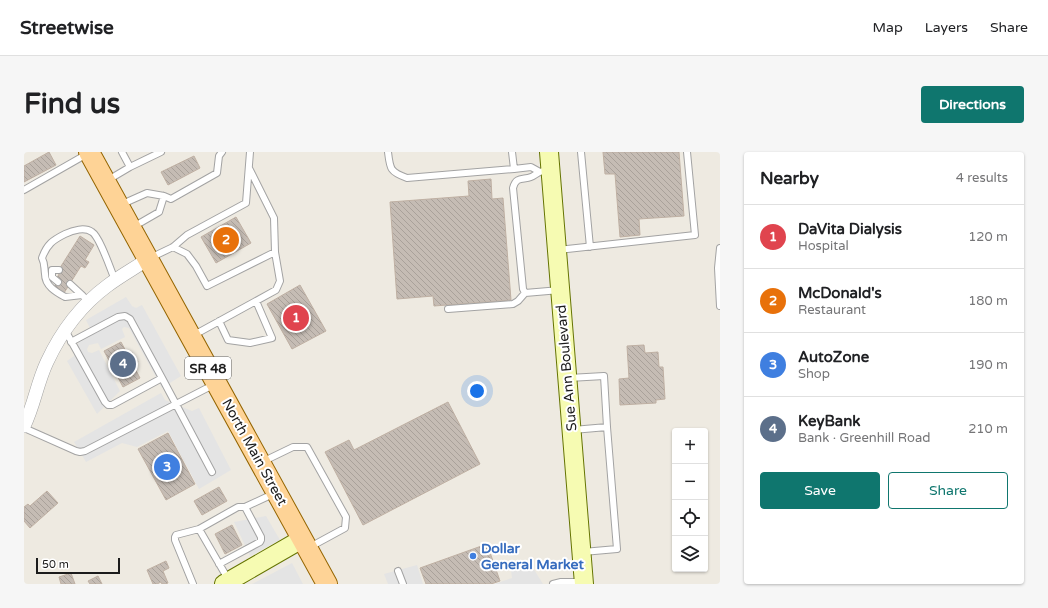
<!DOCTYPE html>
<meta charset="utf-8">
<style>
:root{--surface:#fff;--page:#f6f6f6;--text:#202124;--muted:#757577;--line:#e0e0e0;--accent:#0f766e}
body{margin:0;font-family:"Varela Round",sans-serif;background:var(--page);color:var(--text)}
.controls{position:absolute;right:12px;bottom:12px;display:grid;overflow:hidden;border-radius:4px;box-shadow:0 1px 3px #0004}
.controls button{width:36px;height:36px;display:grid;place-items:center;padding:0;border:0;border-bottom:1px solid var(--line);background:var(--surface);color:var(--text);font:20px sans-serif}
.scale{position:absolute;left:12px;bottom:10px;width:84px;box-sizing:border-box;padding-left:4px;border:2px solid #1c1c1c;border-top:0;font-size:11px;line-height:14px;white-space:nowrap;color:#1c1c1c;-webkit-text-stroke:3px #fff;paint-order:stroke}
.you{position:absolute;left:453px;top:239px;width:14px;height:14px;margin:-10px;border:3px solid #fff;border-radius:50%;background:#1a73e8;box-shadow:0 0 0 6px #1a73e833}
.badge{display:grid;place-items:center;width:26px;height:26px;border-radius:50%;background:var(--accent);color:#fff;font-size:13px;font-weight:700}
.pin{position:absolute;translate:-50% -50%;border:2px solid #fff;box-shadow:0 1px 4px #0006}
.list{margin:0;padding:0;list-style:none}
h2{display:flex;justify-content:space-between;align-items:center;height:52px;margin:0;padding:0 16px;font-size:17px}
h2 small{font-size:13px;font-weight:400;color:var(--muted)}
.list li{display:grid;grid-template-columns:26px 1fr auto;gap:12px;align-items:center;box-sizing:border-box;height:64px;padding:0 16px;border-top:1px solid var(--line)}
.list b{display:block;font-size:15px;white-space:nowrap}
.list p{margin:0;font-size:13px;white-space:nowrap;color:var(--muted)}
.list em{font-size:13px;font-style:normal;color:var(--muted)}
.actions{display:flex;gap:8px;padding:12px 16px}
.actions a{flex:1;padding:9px 0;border:1px solid var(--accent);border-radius:4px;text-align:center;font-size:14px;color:var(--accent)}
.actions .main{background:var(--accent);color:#fff}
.icon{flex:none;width:22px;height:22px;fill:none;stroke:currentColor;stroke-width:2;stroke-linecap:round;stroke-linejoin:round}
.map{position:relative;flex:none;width:696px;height:432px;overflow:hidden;border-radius:4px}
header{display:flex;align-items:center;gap:24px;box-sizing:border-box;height:56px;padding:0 20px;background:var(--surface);border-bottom:1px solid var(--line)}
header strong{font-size:19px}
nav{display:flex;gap:22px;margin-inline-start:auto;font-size:14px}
.intro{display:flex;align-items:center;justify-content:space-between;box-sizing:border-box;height:96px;padding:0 24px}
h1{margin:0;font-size:28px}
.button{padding:10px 18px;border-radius:4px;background:var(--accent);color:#fff;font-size:14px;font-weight:700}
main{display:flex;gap:24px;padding:0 24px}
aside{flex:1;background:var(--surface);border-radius:4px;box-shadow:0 1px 3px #0004}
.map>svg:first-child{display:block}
.parking{fill:#e4e4e4}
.building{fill:url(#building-back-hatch);stroke:#bfb0a3}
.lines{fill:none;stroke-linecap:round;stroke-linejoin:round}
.lane-casing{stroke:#a3a3a3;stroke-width:8}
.street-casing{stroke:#a3a3a3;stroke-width:14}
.secondary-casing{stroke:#657402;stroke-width:20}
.primary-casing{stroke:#946500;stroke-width:22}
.lane{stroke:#fff;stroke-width:6}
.street{stroke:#fff;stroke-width:13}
.secondary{stroke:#f6fbb2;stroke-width:18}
.primary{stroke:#fed396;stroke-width:20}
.shop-dot{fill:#3f7fe0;stroke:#fff;stroke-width:1.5}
.labels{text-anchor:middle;stroke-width:4;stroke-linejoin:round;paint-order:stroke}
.shield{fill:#fff;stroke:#606060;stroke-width:1}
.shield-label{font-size:13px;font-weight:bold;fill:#1c1c1c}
.street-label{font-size:14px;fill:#1c1c1c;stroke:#fff}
.shop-label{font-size:14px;font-weight:bold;fill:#366cbe;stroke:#fff;text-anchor:start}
</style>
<header>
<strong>Streetwise</strong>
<nav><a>Map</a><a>Layers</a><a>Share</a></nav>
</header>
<div class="intro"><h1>Find us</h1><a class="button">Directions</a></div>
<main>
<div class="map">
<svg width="696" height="432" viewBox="0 0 696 432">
<defs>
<pattern id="building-back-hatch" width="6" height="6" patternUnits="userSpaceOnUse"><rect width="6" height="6" fill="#c5bcb4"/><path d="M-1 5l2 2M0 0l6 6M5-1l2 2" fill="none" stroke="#a9a19a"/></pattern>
</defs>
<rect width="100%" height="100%" fill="#eeeae1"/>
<path class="parking" d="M102,145L108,154L112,156L118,153L157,224L138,236L105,176L100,175L98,177L101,185L77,197L74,191L65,193L63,197L64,200L68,201L75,198L96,239L73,262L43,209L50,204L57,183L64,179L66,176L62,168Z
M137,241L141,248L168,259L175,256L207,318L175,337L144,279L113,295L98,291L62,310L50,290Z
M242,364L256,388L226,404L210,370Z
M268,411L279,432H228Z
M506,411L519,432H470L488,426L487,419Z
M393,413L399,432H364L360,422Z"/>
<path class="building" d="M25,0L32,13L0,30V14Z
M579,0H655L660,64L615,67L616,83L596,85L591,22H581Z
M170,4L176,16L144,33L137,20Z
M467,27L468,47L479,46L487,148L410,154L409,144L373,147L366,50L445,44L444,29Z
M212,65L227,91L192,111L177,85Z
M56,84L70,93L61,108L65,110L61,116L57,114L40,141L30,135L35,127L33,126L36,120L34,119Z
M276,133L302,179L268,197L243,152Z
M97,190L104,203L108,200L114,210L109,213L116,226L99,235L80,199Z
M620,193L621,201L634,200L635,215H639L641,247L632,248V251L596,253L595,227L605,226L603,194Z
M424,250L456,312L339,373L301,300L325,288L330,298Z
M144,281L171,332L142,348L114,297Z
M195,335L203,349L178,363L170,349Z
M23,339L34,351L6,376L0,369V355L4,352L6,354Z
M208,373L218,393L201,402L191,382Z
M463,392L476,429L467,432H402L396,416Z
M142,409L145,416L139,419L144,431L141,432H138L137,430L133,432H129L123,418Z
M47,421L51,432H37L35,425Z
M74,424L78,432H66L64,429Z"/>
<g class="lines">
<g class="lane-casing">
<path id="lane" d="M364,0C366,17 366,20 383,26L490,17L488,0
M557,0L566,95
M106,15L137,0
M490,17L507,15L516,20L519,19
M516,20C513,21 510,24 507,25C499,28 492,24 489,36L499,137L501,141L536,138
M84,28L106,15L98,0
M0,38L63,2
M140,44L147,47L193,21L195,4L198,0
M96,53L123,41L140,44L135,60L109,75
M149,95L163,102L172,114L183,134L251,100L250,66L225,16
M696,96L694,116L696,154
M534,98L671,83L663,0
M126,106L149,95L163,83L222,51L226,0
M34,130L28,125V118H35
M46,132L59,144
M58,143L41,145C32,140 21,134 21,122C20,115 21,112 18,106C23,92 29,88 41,82C49,78 61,75 68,80C76,85 87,119 91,128
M424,157L489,152L494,149L501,141
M195,169L204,188L226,191L248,186L232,149
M41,178L81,250L84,253H88L138,226L106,167L101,164L94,165L47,190
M170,183L252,138L256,129L251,100
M138,226L188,320
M545,226L580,224L583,275L549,278
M0,276L52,299L56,300L61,299L191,232
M238,310L269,295H283L322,365L321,376L286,395
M175,377L204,427
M559,400L593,397L583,275
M195,412L236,390L237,388V385L221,355
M374,419L379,432
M169,432L151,388V385L152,383L175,377L214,355H221L249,342
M529,432L537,430H559"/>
</g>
<g class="street-casing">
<path id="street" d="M0,274C10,254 13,231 23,210C37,180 56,154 83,134C96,124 111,116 124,107"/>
</g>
<g class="secondary-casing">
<path id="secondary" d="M525,0L560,432
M200,432L278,387"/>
</g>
<g class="primary-casing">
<path id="primary" d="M65,0L303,432"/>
</g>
<use href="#lane" class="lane"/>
<use href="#street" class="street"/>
<use href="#secondary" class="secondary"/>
<use href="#primary" class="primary"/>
</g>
<circle class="shop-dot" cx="449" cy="404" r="4"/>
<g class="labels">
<rect class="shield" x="161" y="205" width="46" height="22" rx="3"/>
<g class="shield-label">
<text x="184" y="221">SR 48</text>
</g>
<g class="street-label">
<text transform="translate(542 216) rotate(-95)" y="5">Sue Ann Boulevard</text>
<text transform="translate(231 300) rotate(61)" y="5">North Main Street</text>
</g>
<g class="shop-label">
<text x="457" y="401">Dollar<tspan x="457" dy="16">General Market</tspan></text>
</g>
</g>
</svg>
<div class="controls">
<button>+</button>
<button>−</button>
<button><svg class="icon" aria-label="locate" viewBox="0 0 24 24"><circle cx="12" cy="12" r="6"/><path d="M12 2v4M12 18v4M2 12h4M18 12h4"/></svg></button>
<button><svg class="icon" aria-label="layers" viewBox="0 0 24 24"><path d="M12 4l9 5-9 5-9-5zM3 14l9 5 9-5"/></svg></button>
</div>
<div class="scale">50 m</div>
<div class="you"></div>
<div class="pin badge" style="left:272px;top:166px;background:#e0444e">1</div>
<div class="pin badge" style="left:202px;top:88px;background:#e8710a">2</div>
<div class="pin badge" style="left:143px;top:315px;background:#3f7fe0">3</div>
<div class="pin badge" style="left:99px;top:212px;background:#5c6f8a">4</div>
</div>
<aside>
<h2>Nearby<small>4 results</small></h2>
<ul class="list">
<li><span class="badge" style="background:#e0444e">1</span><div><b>DaVita Dialysis</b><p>Hospital</p></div><em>120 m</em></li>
<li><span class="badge" style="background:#e8710a">2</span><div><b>McDonald's</b><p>Restaurant</p></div><em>180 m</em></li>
<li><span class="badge" style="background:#3f7fe0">3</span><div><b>AutoZone</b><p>Shop</p></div><em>190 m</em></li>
<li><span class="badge" style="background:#5c6f8a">4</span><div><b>KeyBank</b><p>Bank · Greenhill Road</p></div><em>210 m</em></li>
</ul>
<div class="actions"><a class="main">Save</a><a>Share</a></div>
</aside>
</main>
